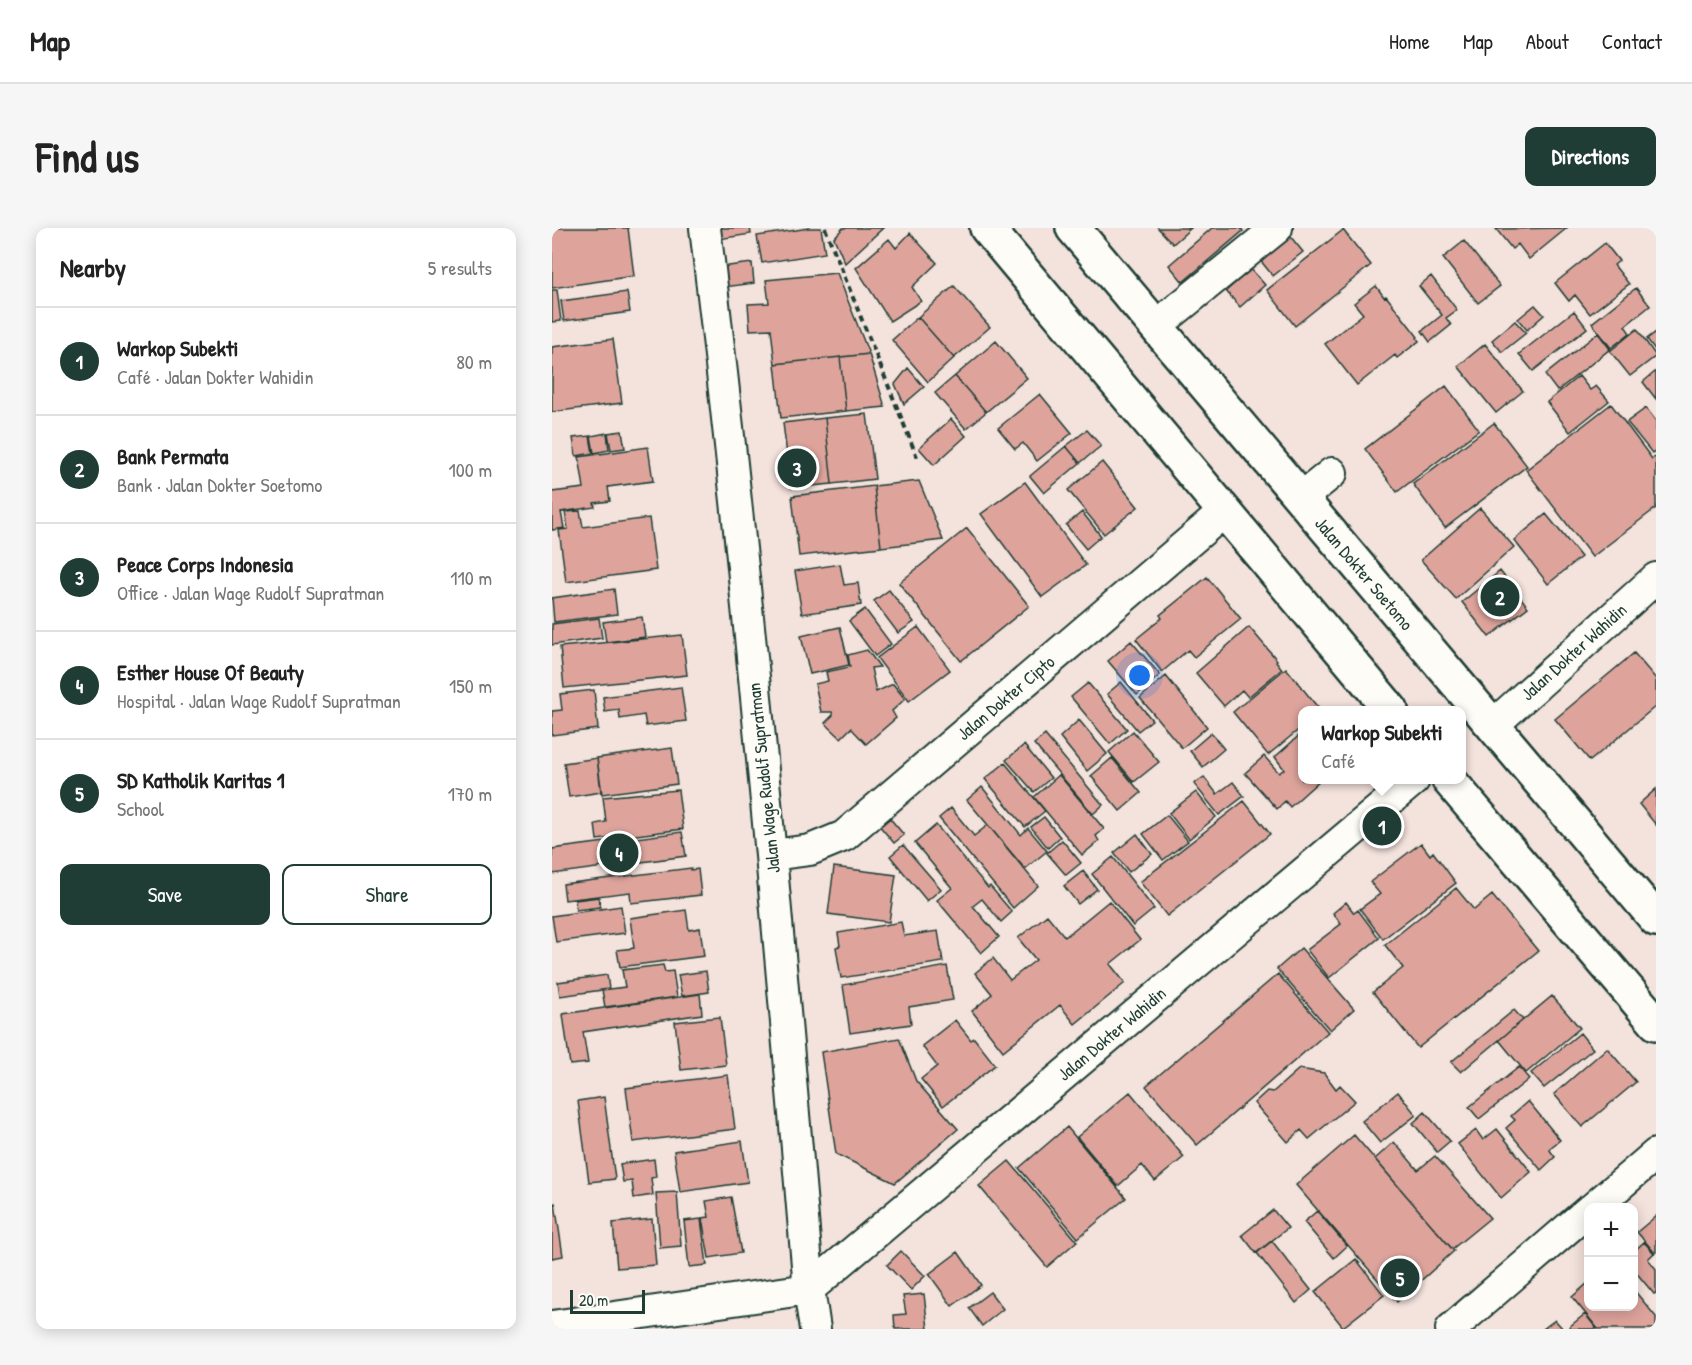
<!DOCTYPE html>
<meta charset="utf-8">
<style>
:root{--surface:#fff;--page:#f6f6f6;--text:#222;--muted:#767676;--line:#e0e0e0;--accent:#1f3d34}
body{margin:0;font-family:"Patrick Hand",sans-serif;background:var(--page);color:var(--text)}
.controls{position:absolute;right:18px;bottom:18px;display:grid;overflow:hidden;border-radius:12px;box-shadow:0 3px 15px #0003}
.controls button{width:54px;height:54px;display:grid;place-items:center;padding:0;border:0;border-bottom:2px solid var(--line);background:var(--surface);color:var(--text);font:30px sans-serif}
.scale{position:absolute;left:18px;bottom:15px;width:75px;box-sizing:border-box;padding-left:6px;border:3px solid #1f3d34;border-top:0;font-size:16px;line-height:21px;white-space:nowrap;color:#1f3d34;-webkit-text-stroke:4px #fdfcf7;paint-order:stroke}
.you{position:absolute;left:588px;top:448px;width:21px;height:21px;margin:-15px;border:4px solid #fff;border-radius:50%;background:#1a73e8;box-shadow:0 0 0 9px #1a73e833}
.badge{display:grid;place-items:center;width:39px;height:39px;border-radius:50%;background:var(--accent);color:#fff;font-size:20px;font-weight:700}
.pin{position:absolute;translate:-50% -50%;border:3px solid #fff;box-shadow:0 2px 6px #0006}
.popup{position:absolute;left:746px;top:478px;width:168px;height:78px;box-sizing:border-box;display:grid;place-content:center;border-radius:12px;background:var(--surface);filter:drop-shadow(0 2px 4px #0005);font-size:20px;white-space:nowrap;color:var(--muted)}
.popup b{font-size:22px;color:var(--text)}
.popup::after{content:'';position:absolute;left:50%;top:100%;margin-left:-12px;border:12px solid transparent;border-top-color:var(--surface)}
.list{margin:0;padding:0;list-style:none}
h2{display:flex;justify-content:space-between;align-items:center;height:78px;margin:0;padding:0 24px;font-size:26px}
h2 small{font-size:20px;font-weight:400;color:var(--muted)}
.list li{display:grid;grid-template-columns:39px 1fr auto;gap:18px;align-items:center;box-sizing:border-box;height:108px;padding:0 24px;border-top:2px solid var(--line)}
.list b{display:block;font-size:22px;white-space:nowrap}
.list p{margin:0;font-size:20px;white-space:nowrap;color:var(--muted)}
.list em{font-size:20px;font-style:normal;color:var(--muted)}
.actions{display:flex;gap:12px;padding:18px 24px}
.actions a{flex:1;padding:14px 0;border:2px solid var(--accent);border-radius:12px;text-align:center;font-size:21px;color:var(--accent)}
.actions .main{background:var(--accent);color:#fff}
.map{position:relative;flex:none;width:1104px;height:1101px;overflow:hidden;border-radius:12px}
header{display:flex;align-items:center;gap:36px;box-sizing:border-box;height:84px;padding:0 30px;background:var(--surface);border-bottom:2px solid var(--line)}
header strong{font-size:28px}
nav{display:flex;gap:33px;margin-inline-start:auto;font-size:21px}
.intro{display:flex;align-items:center;justify-content:space-between;box-sizing:border-box;height:144px;padding:0 36px}
h1{margin:0;font-size:42px}
.button{padding:15px 27px;border-radius:12px;background:var(--accent);color:#fff;font-size:21px;font-weight:700}
main{display:flex;gap:36px;padding:0 36px}
aside{flex:1;background:var(--surface);border-radius:12px;box-shadow:0 3px 15px #0003}
.map>svg:first-child{display:block}
.building{fill:#dea49c;stroke:#1f3d34;stroke-width:1.5}
.lines{fill:none;stroke-linecap:round;stroke-linejoin:round}
.minor-casing{stroke:#1f3d34;stroke-width:34}
.major-casing{stroke:#1f3d34;stroke-width:38}
.path{stroke:#1f3d34;stroke-width:4;stroke-dasharray:6 4.5;stroke-linecap:butt}
.minor{stroke:#fdfcf7;stroke-width:30}
.major{stroke:#fdfcf7;stroke-width:33}
.labels{text-anchor:middle;stroke-width:4.5;stroke-linejoin:round;paint-order:stroke}
.street-label{font-size:18px;fill:#1f3d34;stroke:#fdfcf7}
</style>
<header>
<strong>Map</strong>
<nav><a>Home</a><a>Map</a><a>About</a><a>Contact</a></nav>
</header>
<div class="intro"><h1>Find us</h1><a class="button">Directions</a></div>
<main>
<aside>
<h2>Nearby<small>5 results</small></h2>
<ul class="list">
<li><span class="badge">1</span><div><b>Warkop Subekti</b><p>Café · Jalan Dokter Wahidin</p></div><em>80 m</em></li>
<li><span class="badge">2</span><div><b>Bank Permata</b><p>Bank · Jalan Dokter Soetomo</p></div><em>100 m</em></li>
<li><span class="badge">3</span><div><b>Peace Corps Indonesia</b><p>Office · Jalan Wage Rudolf Supratman</p></div><em>110 m</em></li>
<li><span class="badge">4</span><div><b>Esther House Of Beauty</b><p>Hospital · Jalan Wage Rudolf Supratman</p></div><em>150 m</em></li>
<li><span class="badge">5</span><div><b>SD Katholik Karitas 1</b><p>School</p></div><em>170 m</em></li>
</ul>
<div class="actions"><a class="main">Save</a><a>Share</a></div>
</aside>
<div class="map">
<svg width="1104" height="1101" viewBox="0 0 1104 1101">
<rect width="100%" height="100%" fill="#f4e2dc"/>
<filter id="ink" filterUnits="userSpaceOnUse"><feTurbulence type="fractalNoise" baseFrequency=".0167" numOctaves="2"/><feDisplacementMap in="SourceGraphic" scale="12" xChannelSelector="R" yChannelSelector="G"/><feConvolveMatrix kernelMatrix="1 2 1 2 8 2 1 2 1" color-interpolation-filters="sRGB"/></filter>
<g filter="url(#ink)">
<path class="building" d="M0,0H76L82,48L0,60Z
M165,0H198L199,6L167,11Z
M257,0H269L273,25L210,35L205,8Z
M291,0H331L293,35L282,10Z
M606,0H639L621,16Z
M660,0H689L691,3L631,54L617,37Z
M1015,0L977,31L966,16L960,21L944,1Z
M791,2L819,37L743,98L715,62Z
M358,5L385,35L360,59L369,73L338,93L304,40L337,11L344,20Z
M738,8L751,24L721,48L708,32Z
M912,13L948,58L926,75L891,30Z
M1053,15L1067,33L1062,37L1077,56L1038,86L1023,67L1017,73L1003,55Z
M200,35L202,55L172,59L169,39Z
M699,41L713,57L688,79L674,63Z
M285,45L317,126L223,136L219,101L198,102L196,76L217,75L214,52Z
M879,48L905,82L894,90L899,97L878,114L870,103L890,87L867,58Z
M402,58L438,99L402,130L366,89Z
M824,58L832,69L834,68L866,109L865,110L867,113L845,130L843,127L805,157L773,116L811,86L802,75Z
M1084,60L1098,78L1073,98L1078,105L1059,120L1040,95Z
M0,62H5L9,93L0,94Z
M75,64L78,84L12,93L9,73Z
M983,77L992,87L975,102L966,91Z
M1022,83L1035,100L981,143L967,126Z
M366,89L402,130L376,154L340,112Z
M963,93L974,105L950,124L940,112Z
M1085,101L1104,128L1078,148L1058,123Z
M1104,104V123L1095,111Z
M1046,105L1058,121L1005,163L993,147Z
M61,111L70,175L0,184V119Z
M444,113L475,150L434,184L403,148Z
M933,116L971,163L944,185L906,138Z
M317,126L333,179L294,183L288,129Z
M288,129L294,183L229,190L223,136Z
M356,140L372,159L352,176L343,156Z
M1104,143V171L1091,154Z
M403,148L434,184L414,201L383,165Z
M1027,148L1038,162L1044,158L1057,173L1018,204L995,174Z
M894,158L927,202L845,264L813,221Z
M488,166L520,205L485,233L471,215L463,221L446,200Z
M1059,176L1100,231L1104,228V280L1040,329L974,242Z
M1094,180L1104,193V222L1100,225L1075,194Z
M315,186L323,251L280,256L273,190Z
M273,190L280,256L239,260L231,195Z
M399,191L414,208L382,237L367,220Z
M942,195L975,238L893,300L861,256Z
M535,202L549,218L528,235L514,218Z
M70,203L73,220L59,222L56,205Z
M55,205L57,222L42,225L39,208Z
M38,208L41,225L24,228L21,210Z
M514,218L528,235L492,265L478,248Z
M96,219L101,253L56,259L58,273L42,275L43,279L9,284L12,300L0,302V264L32,260L27,229Z
M550,234L586,279L552,306L516,262Z
M367,253L391,312L329,319L322,258Z
M473,254L534,337L490,369L429,286Z
M322,258L329,319L247,328L240,268Z
M928,280L962,319L904,371L869,332Z
M28,283L31,299L97,290L104,342L14,354L7,302L16,301L13,284Z
M530,284L549,308L534,321L514,297Z
M994,286L1029,329L996,356L962,312Z
M415,300L477,378L409,433L347,355Z
M288,336L292,357L306,355L309,377L250,386L243,343Z
M948,343L976,379L937,409L910,374Z
M655,349L689,391L642,429L636,422L610,444L584,411L610,390L608,387Z
M62,361L65,386L2,394L0,370Z
M337,362L362,394L346,405L322,373Z
M313,381L339,416L323,428L297,393Z
M90,389L93,409L54,414L51,394Z
M47,390L50,410L0,417V396Z
M288,399L297,437L258,446L249,408Z
M366,399L398,442L357,473L325,430Z
M697,399L725,432L724,433L730,441L696,469L690,462L672,478L644,445Z
M130,407L135,447L12,460L8,419Z
M579,413L608,447L585,467L556,433Z
M315,422L328,439L319,440L324,464L341,456L353,471L340,483L344,490L314,516L299,500L289,510L273,495L281,487L280,484H269L263,456L276,453L274,444L298,439L296,427Z
M1082,425L1104,451V478L1038,533L1003,491Z
M734,440L768,482H750V499L716,527L681,484Z
M614,448L655,499L630,520L588,470Z
M569,454L600,492L586,503L555,466Z
M536,455L575,501L558,516L519,469Z
M129,459L134,493L94,498L92,487L68,491L67,482L53,484L51,469Z
M42,462L46,501L0,507V483L10,482L8,466Z
M527,492L555,526L535,543L508,509Z
M581,503L607,534L582,554L557,524Z
M659,505L672,521L651,539L638,523Z
M750,505V552H768L738,579L733,573L725,581L693,545L712,528L727,545L732,541L723,529Z
M493,507L551,577L541,586L482,516Z
M472,517L499,550L482,564L454,532Z
M120,520L125,556L50,566L45,530Z
M45,530L49,564L17,569L12,535Z
M560,530L589,565L568,583L539,548Z
M453,535L493,583L473,599L433,551Z
M507,547L552,601L544,608L547,613L530,627L482,569Z
M652,549L665,566L681,554L692,568L667,587L642,556Z
M430,559L469,607L476,600L495,623L473,641L415,572Z
M1104,561V597L1087,576Z
M126,562L131,601L45,612L43,596L54,594L51,569Z
M644,564L664,589L637,611L617,585Z
M692,573L718,606L615,688L588,654Z
M399,580L422,608L436,597L486,658L461,680L387,590Z
M615,587L636,613L611,632L591,606Z
M336,588L352,607L342,615L326,596Z
M492,589L508,609L496,620L479,599Z
M384,597L436,660L438,658L460,684L449,694L430,671L421,678L447,709L429,725L385,672L400,660L363,615Z
M130,604L134,628L0,646V621Z
M585,606L600,626L577,644L562,625Z
M510,612L529,635L514,647L495,625Z
M869,615L878,627L881,624L904,655L831,711L808,681L828,666L818,654Z
M351,617L389,661L375,673L338,628Z
M561,629L602,681L581,698L540,646Z
M282,639L344,647L337,694L276,686Z
M139,640V642L146,641L149,667L79,675L78,664L13,672L11,656Z
M531,643L545,661L526,676L512,658Z
M904,660L922,682L940,667L986,723L866,820L821,764L851,740L833,717Z
M47,669L48,679L24,682L23,672Z
M557,673L588,712L558,736L573,755L523,796L508,777L451,823L420,783L440,766L423,745L441,730L458,752L484,732L466,710L495,687L513,709Z
M794,674L802,685L806,682L827,710L777,750L755,722L789,696L781,685Z
M69,678L73,705L4,714L0,688Z
M134,682L137,702L148,700L152,728L68,739L65,722L82,720L78,690Z
M349,694L352,708L386,703L391,734L289,750L284,719L288,718L286,705Z
M749,720L802,781L778,802L725,741Z
M111,737L113,744L121,743L125,769L53,779L50,762L73,759L70,742Z
M395,738L401,772L357,779L359,796L298,805L291,757Z
M154,743L157,764L130,768L126,747Z
M726,746L776,804L645,917L594,858Z
M55,747L57,761L8,768L6,754Z
M148,766L150,786L31,804L36,835L18,837L11,786Z
M1000,768L1028,800L974,845L947,812Z
M962,782L971,792L909,844L899,834Z
M168,789L174,837L129,842L123,794Z
M403,792L419,812L422,810L443,837L391,878L369,851L385,838L370,818Z
M1028,805L1041,821L992,860L979,845Z
M347,810L364,853L406,901L343,955L284,926L269,824Z
M1055,820L1084,854L1030,899L1002,866Z
M967,839L977,851L927,891L917,879Z
M747,841L772,845L784,861L788,857L803,873L757,911L749,902L736,914L702,875L715,863L721,864Z
M176,847L183,901L81,914L74,860Z
M578,864L632,929L603,953L590,937L566,958L525,909Z
M846,864L864,887L828,915L810,893Z
M52,869L63,951L37,954L26,873Z
M976,873L1008,912L997,921L1003,929L989,942L954,900L963,892L959,888Z
M873,884L898,913L885,924L861,895Z
M515,899L574,970L526,1010L467,940Z
M945,901L979,944L949,970L906,916L924,902L931,912Z
M802,907L902,1023L845,1074L744,957Z
M190,913L196,954L128,964L122,923Z
M842,914L866,942L883,928L938,990L900,1021L823,931Z
M102,931L104,949L99,950L101,967L82,970L80,953L71,954L68,936Z
M457,933L525,1013L495,1039L427,958Z
M125,964L129,1018L108,1020L104,965Z
M179,969L189,1025L157,1030L150,990L157,989L154,973Z
M3,975L11,1028L0,1030V976Z
M721,982L736,1000L704,1025L690,1007Z
M765,983L795,1018L782,1030L752,994Z
M1104,988V1024L1103,1025L1085,1004Z
M100,991L104,1037L65,1040L61,995Z
M149,991L155,1037L137,1039L132,993Z
M720,1013L759,1062L744,1075L705,1025Z
M1092,1014L1102,1025L1096,1031L1104,1041V1065L1102,1066L1082,1042V1023Z
M349,1023L373,1048L359,1062L335,1037Z
M406,1024L429,1057L400,1078L377,1046Z
M804,1031L832,1067L791,1099L763,1064Z
M1036,1055V1078H1082V1062L1104,1089V1101H1046L1020,1069Z
M438,1064L451,1081L430,1098L417,1080Z
M372,1066L376,1101H343L342,1087L354,1086L351,1068Z
M1033,1086L1045,1101H1019L1017,1099Z
M1003,1092L1011,1101H991Z"/>
<g class="lines">
<g class="minor-casing">
<path id="minor" d="M153,0C196,353 227,707 257,1061L263,1101
M603,99L725,0
M749,270L780,245
M940,498L1104,350
M220,627L258,622L292,608L672,284
M1041,980L1104,926
M257,1061L862,552
M0,1098L257,1061
M899,1101L1036,983"/>
</g>
<g class="major-casing">
<path id="major" d="M435,0L839,482
M521,0L1104,691
M897,552L1104,795"/>
</g>
<path class="path" d="M273,0L365,229"/>
<use href="#minor" class="minor"/>
<use href="#major" class="major"/>
</g>
</g>
<g class="labels">
<g class="street-label">
<text transform="translate(812 346) rotate(50)" y="6">Jalan Dokter Soetomo</text>
<text transform="translate(1022 424) rotate(-42)" y="6">Jalan Dokter Wahidin</text>
<text transform="translate(454 470) rotate(-40)" y="6">Jalan Dokter Cipto</text>
<text transform="translate(212 550) rotate(-96)" y="6">Jalan Wage Rudolf Supratman</text>
<text transform="translate(560 806) rotate(-40)" y="6">Jalan Dokter Wahidin</text>
</g>
</g>
</svg>
<div class="controls">
<button>+</button>
<button>−</button>
</div>
<div class="scale">20 m</div>
<div class="you"></div>
<div class="pin badge" style="left:830px;top:598px">1</div>
<div class="popup"><b>Warkop Subekti</b>Café</div>
<div class="pin badge" style="left:948px;top:369px">2</div>
<div class="pin badge" style="left:245px;top:240px">3</div>
<div class="pin badge" style="left:67px;top:625px">4</div>
<div class="pin badge" style="left:848px;top:1050px">5</div>
</div>
</main>
